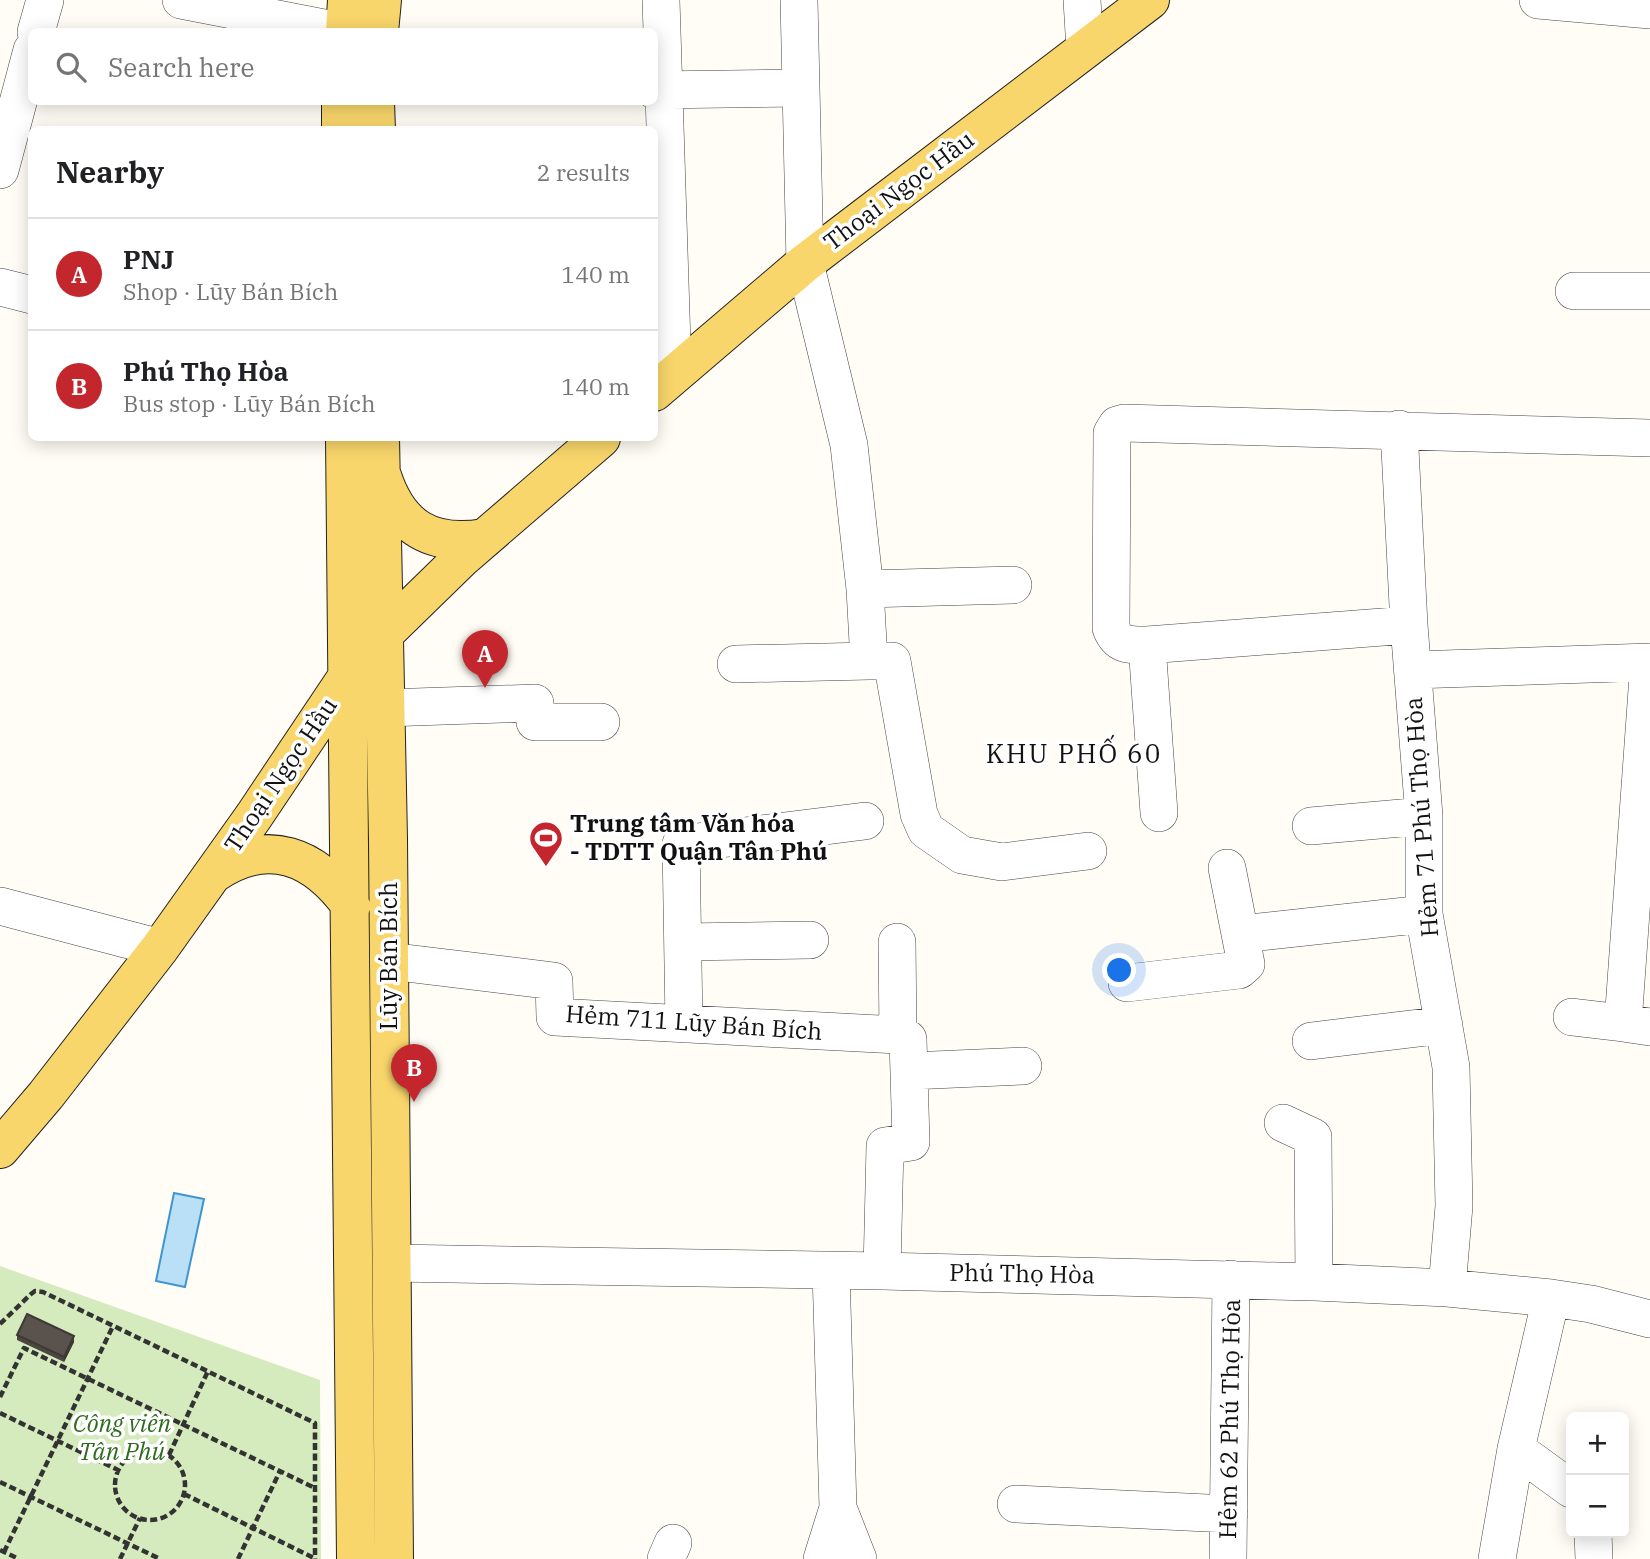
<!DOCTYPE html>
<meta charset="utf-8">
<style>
:root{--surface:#fff;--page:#f2f2f2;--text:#202124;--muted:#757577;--line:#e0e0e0;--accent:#c4262e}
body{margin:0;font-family:"IBM Plex Serif",serif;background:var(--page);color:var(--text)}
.controls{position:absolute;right:21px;bottom:21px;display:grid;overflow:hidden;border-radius:10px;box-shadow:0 4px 18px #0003}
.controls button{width:63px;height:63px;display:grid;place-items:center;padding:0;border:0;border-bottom:2px solid var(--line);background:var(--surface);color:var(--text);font:35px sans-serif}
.you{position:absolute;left:1120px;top:971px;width:24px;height:24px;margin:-18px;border:5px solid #fff;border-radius:50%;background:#1a73e8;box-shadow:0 0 0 10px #1a73e833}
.badge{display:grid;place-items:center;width:46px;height:46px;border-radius:50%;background:var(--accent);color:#fff;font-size:23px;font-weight:700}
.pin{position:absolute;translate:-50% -58px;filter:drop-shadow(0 2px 4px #0008)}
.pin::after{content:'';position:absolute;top:37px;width:24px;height:21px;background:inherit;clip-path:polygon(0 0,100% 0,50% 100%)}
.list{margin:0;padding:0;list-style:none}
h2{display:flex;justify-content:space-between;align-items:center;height:91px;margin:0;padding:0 28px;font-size:30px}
h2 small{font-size:23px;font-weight:400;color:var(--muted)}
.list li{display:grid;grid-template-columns:46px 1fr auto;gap:21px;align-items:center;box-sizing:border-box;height:112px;padding:0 28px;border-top:2px solid var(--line)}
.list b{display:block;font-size:26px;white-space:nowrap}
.list p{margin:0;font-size:23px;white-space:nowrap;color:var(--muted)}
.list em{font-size:23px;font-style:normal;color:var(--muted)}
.icon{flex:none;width:38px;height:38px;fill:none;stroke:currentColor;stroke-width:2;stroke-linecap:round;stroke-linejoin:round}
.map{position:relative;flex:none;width:1650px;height:1559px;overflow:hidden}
.search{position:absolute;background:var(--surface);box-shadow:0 4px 18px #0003;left:28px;top:28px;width:630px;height:77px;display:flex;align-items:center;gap:18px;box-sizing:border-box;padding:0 24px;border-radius:10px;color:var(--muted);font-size:26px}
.panel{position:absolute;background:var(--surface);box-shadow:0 4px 18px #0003;left:28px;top:126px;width:630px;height:315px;border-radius:10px}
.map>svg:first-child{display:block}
.green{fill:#d5ebbd}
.water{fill:#b9e0f7;stroke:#3f96cf;stroke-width:2}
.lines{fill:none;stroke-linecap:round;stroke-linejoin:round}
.minor-casing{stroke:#444;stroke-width:38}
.major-casing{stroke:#222;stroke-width:40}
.path{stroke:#333;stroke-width:4.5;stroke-dasharray:7 3.5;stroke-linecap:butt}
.minor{stroke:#fff;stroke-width:37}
.major{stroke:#f9d66b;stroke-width:38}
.wall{fill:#4d4742}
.shaded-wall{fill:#3f3936}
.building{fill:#5a524d;stroke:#3f3936;stroke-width:2}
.labels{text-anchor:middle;stroke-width:7;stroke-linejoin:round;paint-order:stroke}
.street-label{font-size:24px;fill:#111;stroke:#fff}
.poi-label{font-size:24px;font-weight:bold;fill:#111;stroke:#fff;text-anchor:start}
.park-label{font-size:24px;font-style:italic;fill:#2f6b1f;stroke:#fff}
.neighbourhood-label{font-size:26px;letter-spacing:2px;fill:#111;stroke:#fff}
</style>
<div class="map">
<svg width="1650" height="1559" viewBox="0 0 1650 1559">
<rect width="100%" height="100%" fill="#fffdf5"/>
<path class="green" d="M0,1266L320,1380L321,1559H0Z"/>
<path class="water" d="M174,1193L204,1199L185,1287L156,1281Z"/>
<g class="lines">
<g class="minor-casing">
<path id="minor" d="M181,0L344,32
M661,0L673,376
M1082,0L1085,49
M1538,0L1650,10
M36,32L45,0
M654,90L800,88
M0,170L32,50
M0,287L32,295
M1574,291H1650
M1399,429L1409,625L1424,816V914L1451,1067L1454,1206L1447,1288
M865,589L1013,585
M1409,625L1147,645C1129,645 1118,646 1111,628L1112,433L1117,425L1124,423L1650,438
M1147,645L1159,813
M869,661H892L919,814L926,830L962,855L1002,862L1088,851
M1649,662L1623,1023L1650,1027
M736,664L869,661L865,589L849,445L805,263L799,0
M1413,670L1650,662
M385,708L535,703V722H601
M1311,826L1424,816
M0,906L160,948
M1241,934L1424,914
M683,942L810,940
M389,961L554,981L555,1017L898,1035L897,942
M1127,983L1239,970L1246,964L1227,868
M1572,1017L1623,1023
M684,1024L681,844L865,821
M1311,1041L1444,1025
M910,1071L1023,1066
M1283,1123L1313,1137L1314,1282
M392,1263L882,1271L1314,1282L1447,1288L1551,1298L1591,1304L1650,1319
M831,1271L838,1508L858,1559
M882,1271L885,1146L911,1142L908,1039L898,1035
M1551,1298L1516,1449L1571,1489
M1016,1504L1229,1514
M1593,1533L1594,1559
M666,1559L673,1543
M822,1559L838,1508
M1228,1559L1231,1279
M1497,1559L1516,1449"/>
</g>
<g class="major-casing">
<path id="major" d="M345,32L347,0
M379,32L382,0
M341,102V130
M375,102L376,130
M654,392L805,263L1150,0
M345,438L356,1559
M380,438L388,839L394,1559
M382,476C399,528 431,547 485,538
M213,874C268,836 315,856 351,906
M0,1149L46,1095L160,948L254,816L349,674L384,634L463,557L601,438"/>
</g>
<path class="path" d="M0,1324L31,1294L35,1291L43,1292L315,1423V1559
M0,1397L24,1348L315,1488
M0,1413L118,1470
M115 1485a35 35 0 1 1 70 0a35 35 0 1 1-70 0Z
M169,1455L208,1371
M0,1482L160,1559
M184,1494L316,1559
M0,1550L19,1559
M4,1552L113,1326
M120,1559L140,1518
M238,1559L280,1471"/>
<use href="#minor" class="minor"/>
<use href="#major" class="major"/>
</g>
<path class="wall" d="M17,1335L74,1342L64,1362L17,1340Z"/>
<path class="shaded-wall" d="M74,1336V1342L64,1362V1357Z"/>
<path class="building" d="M27,1314L74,1336L64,1357L17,1335Z"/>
<defs>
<g id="stadium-pin" transform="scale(1.75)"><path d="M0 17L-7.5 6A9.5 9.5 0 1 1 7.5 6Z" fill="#c4262e" stroke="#fff"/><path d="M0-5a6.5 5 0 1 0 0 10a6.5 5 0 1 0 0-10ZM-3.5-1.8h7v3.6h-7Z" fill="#fff"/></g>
</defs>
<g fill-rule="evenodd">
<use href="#stadium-pin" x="546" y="838"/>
</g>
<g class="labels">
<g class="street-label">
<text transform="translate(899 191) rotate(-37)" y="8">Thoại Ngọc Hầu</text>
<text transform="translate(281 775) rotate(-56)" y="8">Thoại Ngọc Hầu</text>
<text transform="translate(1422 817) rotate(-94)" y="8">Hẻm 71 Phú Thọ Hòa</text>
<text transform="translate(389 956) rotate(-90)" y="8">Lũy Bán Bích</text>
<text transform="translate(694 1023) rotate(4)" y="8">Hẻm 711 Lũy Bán Bích</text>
<text transform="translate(1022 1274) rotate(1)" y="8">Phú Thọ Hòa</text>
<text transform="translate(1230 1419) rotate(-89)" y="8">Hẻm 62 Phú Thọ Hòa</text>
</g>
<g class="poi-label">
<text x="570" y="832">Trung tâm Văn hóa<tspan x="570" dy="28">- TDTT Quận Tân Phú</tspan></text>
</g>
<g class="park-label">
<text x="122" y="1432">Công viên<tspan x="122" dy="28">Tân Phú</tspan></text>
</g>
<g class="neighbourhood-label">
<text x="1074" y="763">KHU PHỐ 60</text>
</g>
</g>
</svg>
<div class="controls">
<button>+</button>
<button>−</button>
</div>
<div class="you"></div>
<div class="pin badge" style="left:485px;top:688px">A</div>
<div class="pin badge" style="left:414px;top:1102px">B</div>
<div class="search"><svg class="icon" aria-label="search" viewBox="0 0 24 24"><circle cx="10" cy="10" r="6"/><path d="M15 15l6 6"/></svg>Search here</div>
<section class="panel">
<h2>Nearby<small>2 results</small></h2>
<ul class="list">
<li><span class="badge">A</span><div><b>PNJ</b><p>Shop · Lũy Bán Bích</p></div><em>140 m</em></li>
<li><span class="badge">B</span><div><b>Phú Thọ Hòa</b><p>Bus stop · Lũy Bán Bích</p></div><em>140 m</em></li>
</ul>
</section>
</div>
